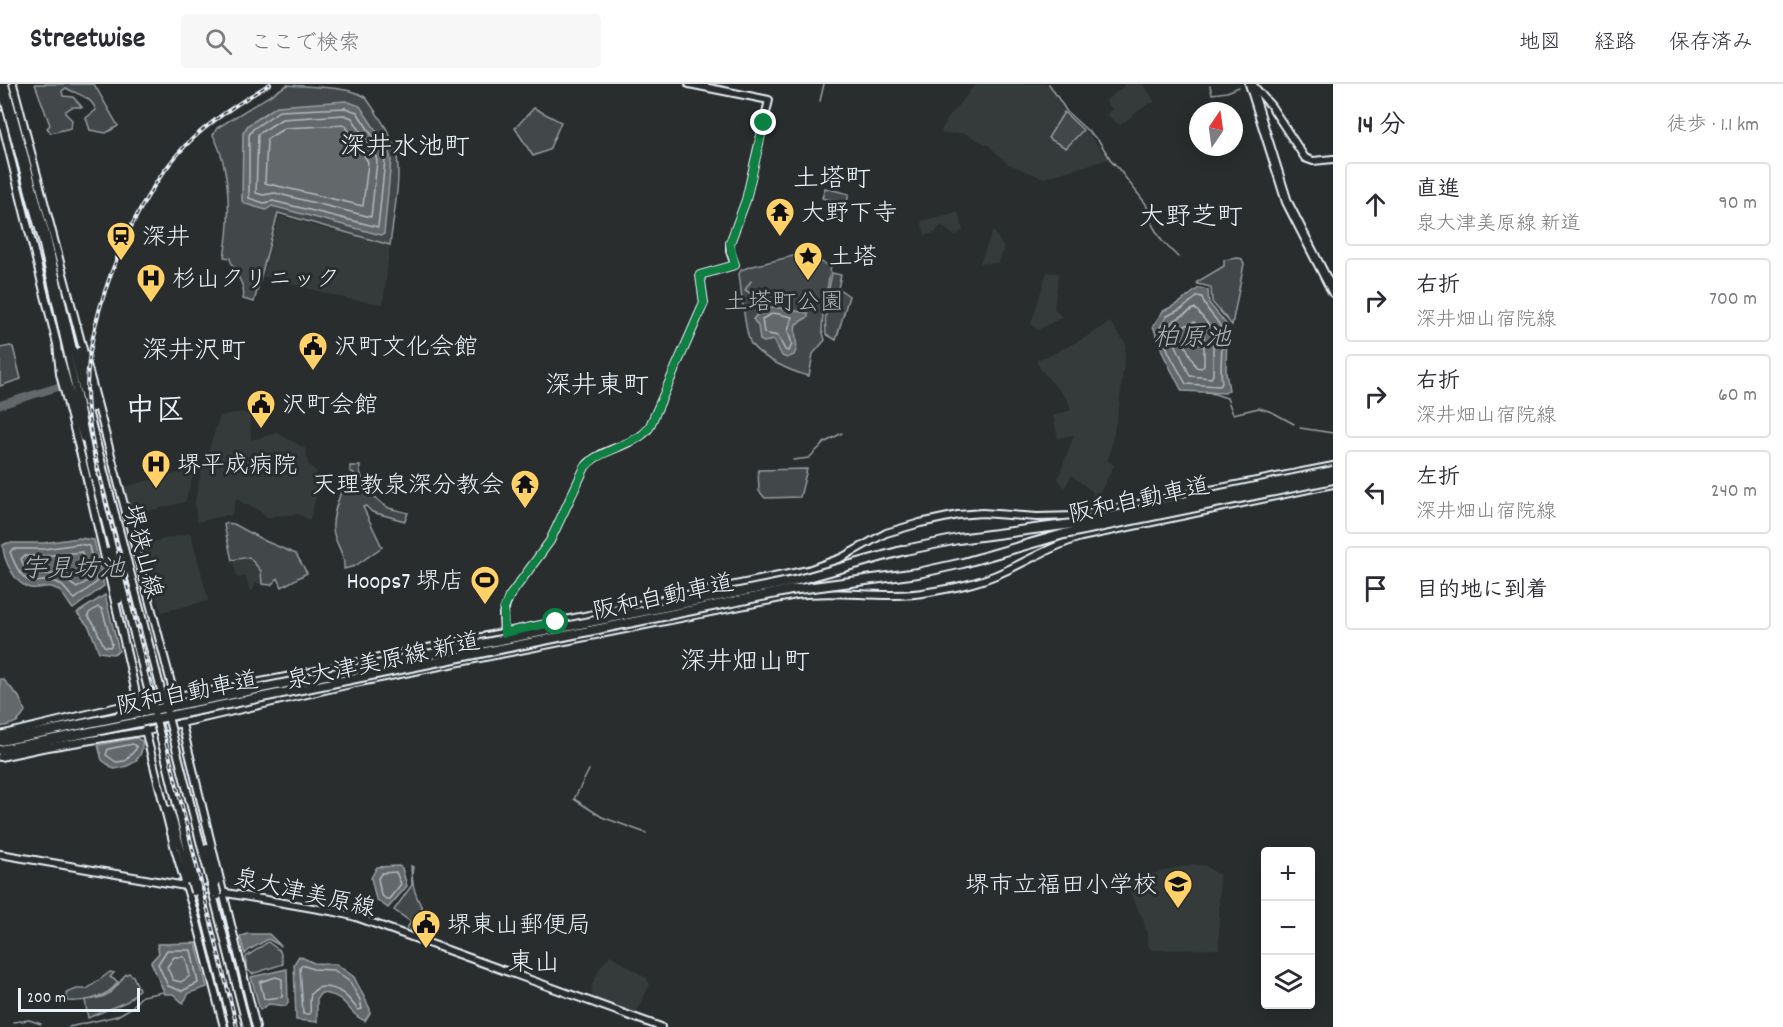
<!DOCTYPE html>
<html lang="ja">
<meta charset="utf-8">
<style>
:root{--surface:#fff;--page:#f7f7f7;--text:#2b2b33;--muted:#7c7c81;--line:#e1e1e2}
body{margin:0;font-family:Dekko,"Klee One",sans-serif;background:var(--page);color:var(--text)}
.controls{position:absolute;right:18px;bottom:18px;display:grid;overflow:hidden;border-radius:6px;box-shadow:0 3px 15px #0003}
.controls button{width:54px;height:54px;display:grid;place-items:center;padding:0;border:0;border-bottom:2px solid var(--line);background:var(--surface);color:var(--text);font:30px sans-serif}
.compass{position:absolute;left:1189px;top:18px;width:54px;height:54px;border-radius:50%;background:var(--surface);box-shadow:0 3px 15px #0003;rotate:13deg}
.scale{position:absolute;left:18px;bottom:15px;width:122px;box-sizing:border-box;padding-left:6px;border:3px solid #e8f1f8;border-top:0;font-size:16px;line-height:21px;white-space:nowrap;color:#e8f1f8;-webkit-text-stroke:4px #2a2d2e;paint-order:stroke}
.stop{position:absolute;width:18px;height:18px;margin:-14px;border:4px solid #0b8043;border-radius:50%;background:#fff}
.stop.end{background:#0b8043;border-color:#fff;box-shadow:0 2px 6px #0008}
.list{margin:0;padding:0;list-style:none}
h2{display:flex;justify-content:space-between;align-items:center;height:78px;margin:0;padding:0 24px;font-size:26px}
h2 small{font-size:20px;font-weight:400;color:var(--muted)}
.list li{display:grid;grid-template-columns:39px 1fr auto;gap:18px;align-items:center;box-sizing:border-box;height:84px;margin:0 12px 12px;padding:0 12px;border:2px solid var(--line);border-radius:6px}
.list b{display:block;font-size:22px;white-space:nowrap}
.list p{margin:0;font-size:20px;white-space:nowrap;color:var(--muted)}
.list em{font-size:20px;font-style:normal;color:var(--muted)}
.icon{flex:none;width:33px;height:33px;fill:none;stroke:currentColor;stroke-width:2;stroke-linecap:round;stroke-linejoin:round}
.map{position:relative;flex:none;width:1333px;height:943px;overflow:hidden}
header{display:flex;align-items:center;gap:36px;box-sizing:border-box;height:84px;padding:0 30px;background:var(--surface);border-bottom:2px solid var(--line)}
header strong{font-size:28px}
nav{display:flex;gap:33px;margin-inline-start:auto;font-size:21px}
.search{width:420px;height:54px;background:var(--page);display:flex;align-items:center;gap:15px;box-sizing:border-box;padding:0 21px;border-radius:6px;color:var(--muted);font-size:22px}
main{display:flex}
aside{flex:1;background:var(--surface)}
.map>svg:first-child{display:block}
.built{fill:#363a3b}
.green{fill:#424648;stroke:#959ca0;stroke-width:1.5}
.water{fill:#63686b;stroke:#989fa3;stroke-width:1.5}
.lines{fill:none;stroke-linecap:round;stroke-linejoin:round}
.shore{stroke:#b3bac0;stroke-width:1.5}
.stream{stroke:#989fa3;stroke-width:1.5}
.river{stroke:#63686b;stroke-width:8}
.secondary-casing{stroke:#e8f1f8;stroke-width:10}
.primary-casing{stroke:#e8f1f8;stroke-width:10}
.highway-casing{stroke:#e8f1f8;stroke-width:12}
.secondary{stroke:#2a2d2e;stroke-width:6}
.primary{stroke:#2a2d2e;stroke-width:6}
.highway{stroke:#2a2d2e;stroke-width:8}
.rail-casing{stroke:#e8f1f8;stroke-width:4}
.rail{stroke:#2a2d2e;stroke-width:1.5;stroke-dasharray:4.5;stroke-linecap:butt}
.primary-bridge-casing{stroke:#e8f1f8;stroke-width:10;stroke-linecap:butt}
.highway-bridge-casing{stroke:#e8f1f8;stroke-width:12;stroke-linecap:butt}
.primary-bridge{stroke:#2a2d2e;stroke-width:6}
.highway-bridge{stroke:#2a2d2e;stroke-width:8}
.route{stroke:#0b8043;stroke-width:8}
.labels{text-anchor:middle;stroke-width:6;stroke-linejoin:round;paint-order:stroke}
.poi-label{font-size:24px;fill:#e8f1f8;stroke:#2a2d2e;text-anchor:start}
.park-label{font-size:24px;fill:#aeb5ba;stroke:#2a2d2e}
.street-label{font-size:24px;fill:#e8f1f8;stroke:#2a2d2e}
.neighbourhood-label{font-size:26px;fill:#e8f1f8;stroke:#2a2d2e}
.water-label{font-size:26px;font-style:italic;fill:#acb3b9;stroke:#2a2d2e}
.district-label{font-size:30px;font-weight:bold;fill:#e8f1f8;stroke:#2a2d2e}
</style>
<header>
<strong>Streetwise</strong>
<div class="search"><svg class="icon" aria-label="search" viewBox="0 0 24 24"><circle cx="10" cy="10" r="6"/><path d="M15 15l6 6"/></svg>ここで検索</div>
<nav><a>地図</a><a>経路</a><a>保存済み</a></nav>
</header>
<main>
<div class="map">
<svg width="1333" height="943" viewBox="0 0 1333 943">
<rect width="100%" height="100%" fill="#2a2d2e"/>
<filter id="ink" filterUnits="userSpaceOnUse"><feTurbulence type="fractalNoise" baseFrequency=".0167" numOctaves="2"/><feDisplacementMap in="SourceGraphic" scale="12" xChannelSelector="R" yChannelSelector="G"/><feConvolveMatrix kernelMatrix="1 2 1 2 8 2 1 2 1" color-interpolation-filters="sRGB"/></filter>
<g filter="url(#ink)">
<path class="built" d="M976,0H1048L1064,27L1091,53L1109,75L1043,94L1008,80L988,61L964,49L943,50L941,47L950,31Z
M1123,0H1143L1155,18L1148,20L1120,41L1106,31L1112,25L1105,17L1124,2Z
M958,128L963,146L955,152L941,141L935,149L925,151L921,137Z
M279,132L356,153L384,158L390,161L383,220L344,214L263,192Z
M993,146L1004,164L998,179H980Z
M1047,188L1059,189L1054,224L1062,233L1038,246L1031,240Z
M1110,238L1126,260L1119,323L1108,377L1114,381L1098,413L1096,412L1092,421L1088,422L1093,408L1071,391L1065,404L1058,395L1074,351L1058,354L1053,332L1071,326L1067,315L1040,285L1036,276L1051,271L1090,251Z
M243,328L250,331L251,356L277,349L306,365L308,380L316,387L318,405L310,436L297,430L274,432L268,435L256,424L244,420L237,414L231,432L227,431L197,438L195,417L201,388L220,332Z
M195,385L185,418L132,431L123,403Z
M189,449L191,450L208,515L207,517L161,528L140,463L141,461Z
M248,473L261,487L262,499H256L253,506L250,508L246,492L237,494L233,476Z
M1193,780L1206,782L1219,791V865L1152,866L1149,863L1144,837L1129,807L1130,795Z
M610,871L646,894L650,900L635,931L592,916V901L600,884Z"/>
<path class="green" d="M35,0H94L118,42L106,49L90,46L86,34L96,26C91,12 78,11 66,4L62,7L63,12L73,13L82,23H72L66,27V30L72,36L71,44L51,49L47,44L50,41Z
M287,1C305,3 356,2 367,15C377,30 389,46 395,64C403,88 393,134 390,161L278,129L254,218L243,215C247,200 232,187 230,174L224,173C231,136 231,85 213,51L217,44Z
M534,24L561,38L549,66L533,72L515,44Z
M1064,28L1083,46L1066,64L1048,54Z
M825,104L849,110L842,135L833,133L837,118L822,114Z
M801,170L831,182L823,229L822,246L825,256L813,270L809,292C792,288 761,274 751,260C745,251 741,203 739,190L741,186L749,183Z
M1238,174L1242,175L1244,180L1232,241L1212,218L1211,203L1198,200L1197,198L1224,182V176Z
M832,189L841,191L838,204L849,212L836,256L826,250C824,230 828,209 832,189Z
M10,262L13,263L21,295L0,302V264Z
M350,382H360C358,396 377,418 389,424C395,426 402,427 408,429L405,437L372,428L366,422L363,423L382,463L355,482L344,485C345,467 334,460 333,444C332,429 340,413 344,398L353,397L356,407L354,389L350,387Z
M807,385L800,413L765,414L759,407L758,386Z
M226,439L234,440L265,457L296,470L307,489L282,503L278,494L271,501L262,500L261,487L249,473L232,476L224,441Z
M411,782L413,783C409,803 421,823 431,840L423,841L420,847L412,845L408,849L404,848L411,838L394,826L412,801Z
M268,858L280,867L283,880L252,890L246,884V873Z
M110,888L114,889L110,893L118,898C107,914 85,918 67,917L66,909L77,905H87Z
M129,889L133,892L139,905L128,917L88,934L85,916C107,914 113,909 125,891Z"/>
<path class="water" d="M346,17L360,22L388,65L391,76L384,150L381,151L272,122L266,126L246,120L242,117L243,49L248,41L277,22Z
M1199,204L1208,206L1209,219L1227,241L1226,289L1229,306L1225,309L1182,307L1164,272L1153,242L1163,227L1179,219Z
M773,223L808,229V233L796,240C793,252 800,260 794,271L787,274L782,272L774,256L764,258L760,256L758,242L753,235L759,229Z
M79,454L94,456L104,502L73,525C68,519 64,510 58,506C48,499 40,506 30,504C15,500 3,476 3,461L7,459H43Z
M105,511L119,567L113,570L99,568L89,543L77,529Z
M0,595H3L19,613L25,627C20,639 13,640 0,643Z
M136,654L142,657C144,676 130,683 114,685L102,676L98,661Z
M399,782L402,784L407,802L388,824L376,815L371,794L377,783Z
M247,850H269L281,862L268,855L249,866L245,870L240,853Z
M196,859L207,903L189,909L183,919L173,910H165L151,878L159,869L157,860Z
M299,872L314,879L336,880L354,893L370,925V929L365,937C343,927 351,912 321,909L317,914V938L296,936L294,880Z
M287,885L288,918L286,922L269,920L260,926L251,893Z"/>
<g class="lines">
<path class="shore" d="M345,24L357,28L382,67L385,76L378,143L273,117L264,119L249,114V51L253,45L279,27Z
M344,31L352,34L375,70L377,77L371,133L275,109L263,111L256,109L258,50L282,35Z
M345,41L368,78L363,122L265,99L267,55L285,44Z
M1198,212L1202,213C1205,228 1219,235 1221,245C1224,263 1219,281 1222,299L1220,302L1186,300L1169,269L1160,244L1167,232L1183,224Z
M1195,224L1213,246V291L1211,294L1190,292L1168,244L1172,238Z
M774,229L792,233L788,247L792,260L789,267L785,266L778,252L764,249L762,235Z
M1194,238L1204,250V282L1201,284L1196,283L1178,247L1180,244Z
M79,460L89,462L97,498L75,515C67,510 65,500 53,497C46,495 40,498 33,498C21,497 14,478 10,468L13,465H44Z
M82,468L89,496L77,504C57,490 59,489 33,490L24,482L21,475L24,472H44Z
M98,523L102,525L112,560L110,563L104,562L94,540L88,532L89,529Z
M133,660L136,662V665L125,677L116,678L106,671L108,665Z
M396,788L401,800L389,815H386L381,811L378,794L382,789Z
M167,866H191L198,899L182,907L168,902L158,880Z
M174,873H184L186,875L190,892L181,898L173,896L167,883Z
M302,881L313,885L334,886L350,898L360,916L362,925L358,926C348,913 340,903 323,903C318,903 314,906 311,910C309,916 311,924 310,930H303L300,884Z
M276,893L282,895V913L264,915L260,898Z"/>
<path class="stream" d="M1049,0L1067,28L1099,57L1114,81
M1210,2L1212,10L1227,8L1239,3
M820,17L824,0
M1114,79L1146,120L1153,142L1162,157L1178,173
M751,197L745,206L752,210
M1205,307L1227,314L1233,330L1259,324L1272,328L1294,340
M1300,344L1333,349
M793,376L809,374L824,359L842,349
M589,686L574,715L602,733L646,749
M13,938L29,936L41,940
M69,943L117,932L131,924L142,912L164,908"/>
<path class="river" d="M0,321L58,303"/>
<g class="secondary-casing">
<path id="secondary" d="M1252,0L1271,22L1305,74L1313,77L1333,75
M504,552L503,530L509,513L550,457L585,383C600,363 634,364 649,344L704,219L700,191L735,181L730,167V159L746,116L769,16L689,0"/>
</g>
<g class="primary-casing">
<path id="primary" d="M0,0L42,156L77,311L91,381L148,605
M5,0L47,154L80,296L160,602
M13,0L175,614
M0,30L57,260L60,290L85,387L138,618L175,765L197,838L224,943
M79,267L93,324
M59,269L83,354
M109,467L119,516
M181,636L256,943
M0,651L138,618L229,604L311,588L808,486L841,474L886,449L920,439L958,431L982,429L1037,433L1077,432L1333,382
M173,652L211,800
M161,655L196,799
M0,673L42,664L147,647L355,599L796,511C841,505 884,516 929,508C952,504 975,500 996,491C1025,479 1050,462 1081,453L1333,400
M170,726L191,798
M207,764L215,800
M0,770L336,828L356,833L661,943
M199,809L233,943
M213,810L247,943"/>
</g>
<g class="highway-casing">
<path id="highway" d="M1250,0L1287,118L1333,208
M0,657L98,637
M0,666L100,646"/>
</g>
<use href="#secondary" class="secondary"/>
<use href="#primary" class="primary"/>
<use href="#highway" class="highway"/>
<g class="rail-casing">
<path id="rail" d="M237,943L100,393C93,363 87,334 87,303C88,228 133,116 185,62C210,37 240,18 270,0"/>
</g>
<use href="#rail" class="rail"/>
<g class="primary-bridge-casing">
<path id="primary-bridge" d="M160,602L173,652
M148,605L161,655
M191,798L194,808
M196,799L199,809
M211,800L213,810
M215,800L218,812"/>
</g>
<g class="highway-bridge-casing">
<path id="highway-bridge" d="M98,637L794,497L905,466L958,455L1080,439L1333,387
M100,646L791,506L918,489L963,479L1064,450L1333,395"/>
</g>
<use href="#primary-bridge" class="primary-bridge"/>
<use href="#highway-bridge" class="highway-bridge"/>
</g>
</g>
<g class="lines" filter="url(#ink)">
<path class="route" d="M556,538L504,549V524L509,513L550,457L585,383L595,374L641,352L649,344L704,219L700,191L735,181L730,159L746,116L764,39"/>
</g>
<defs>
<g id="temple-pin" transform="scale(1.5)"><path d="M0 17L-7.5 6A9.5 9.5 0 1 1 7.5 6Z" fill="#ffd166" stroke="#2a2d2e"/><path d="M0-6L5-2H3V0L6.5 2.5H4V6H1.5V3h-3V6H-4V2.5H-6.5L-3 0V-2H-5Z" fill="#111"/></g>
<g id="station-pin" transform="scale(1.5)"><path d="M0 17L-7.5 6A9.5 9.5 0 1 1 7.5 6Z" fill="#ffd166" stroke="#2a2d2e"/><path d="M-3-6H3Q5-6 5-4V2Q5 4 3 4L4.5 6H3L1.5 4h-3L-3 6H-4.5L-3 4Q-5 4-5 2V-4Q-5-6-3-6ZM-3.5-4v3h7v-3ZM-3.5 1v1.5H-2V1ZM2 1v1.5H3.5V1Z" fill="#111"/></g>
<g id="sight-pin" transform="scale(1.5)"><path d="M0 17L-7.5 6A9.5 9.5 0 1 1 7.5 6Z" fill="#ffd166" stroke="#2a2d2e"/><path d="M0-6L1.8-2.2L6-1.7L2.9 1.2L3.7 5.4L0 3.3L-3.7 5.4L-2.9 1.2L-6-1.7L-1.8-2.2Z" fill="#111"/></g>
<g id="hospital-pin" transform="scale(1.5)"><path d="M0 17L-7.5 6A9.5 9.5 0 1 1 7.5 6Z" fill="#ffd166" stroke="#2a2d2e"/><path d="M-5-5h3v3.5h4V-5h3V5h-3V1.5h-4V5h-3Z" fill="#111"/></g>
<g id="civic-pin" transform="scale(1.5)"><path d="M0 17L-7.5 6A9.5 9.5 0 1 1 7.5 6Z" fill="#ffd166" stroke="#2a2d2e"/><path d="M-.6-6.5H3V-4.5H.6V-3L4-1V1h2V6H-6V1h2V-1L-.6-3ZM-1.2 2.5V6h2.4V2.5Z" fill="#111"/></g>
<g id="stadium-pin" transform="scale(1.5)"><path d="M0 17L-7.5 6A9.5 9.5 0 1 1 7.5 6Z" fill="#ffd166" stroke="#2a2d2e"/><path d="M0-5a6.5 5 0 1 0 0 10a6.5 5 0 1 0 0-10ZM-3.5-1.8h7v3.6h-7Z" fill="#111"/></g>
<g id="school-pin" transform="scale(1.5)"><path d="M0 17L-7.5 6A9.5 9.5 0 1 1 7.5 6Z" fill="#ffd166" stroke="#2a2d2e"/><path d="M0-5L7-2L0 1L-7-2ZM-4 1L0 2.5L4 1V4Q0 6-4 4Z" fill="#111"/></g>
</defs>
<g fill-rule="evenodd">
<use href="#temple-pin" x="780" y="128"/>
<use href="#station-pin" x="121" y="152"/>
<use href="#sight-pin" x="808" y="172"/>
<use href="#hospital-pin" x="151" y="194"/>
<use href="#civic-pin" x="313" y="262"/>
<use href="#civic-pin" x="261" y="320"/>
<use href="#hospital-pin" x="156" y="380"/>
<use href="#temple-pin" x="525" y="400"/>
<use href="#stadium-pin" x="485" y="496"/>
<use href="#school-pin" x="1178" y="800"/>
<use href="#civic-pin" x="426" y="840"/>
</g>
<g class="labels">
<g class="poi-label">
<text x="801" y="136">大野下寺</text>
<text x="142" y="160">深井</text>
<text x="829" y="180">土塔</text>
<text x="172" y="202">杉山クリニック</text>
<text x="334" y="270">沢町文化会館</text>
<text x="282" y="328">沢町会館</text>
<text x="177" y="388">堺平成病院</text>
<text x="504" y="408" text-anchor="end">天理教泉深分教会</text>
<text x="464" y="504" text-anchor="end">Hoops7 堺店</text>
<text x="1157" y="808" text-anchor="end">堺市立福田小学校</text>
<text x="447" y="848">堺東山郵便局</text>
</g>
<g class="park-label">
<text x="784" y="225">土塔町公園</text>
</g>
<g class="street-label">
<text transform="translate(1139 415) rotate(-12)" y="8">阪和自動車道</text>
<text transform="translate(144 467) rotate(76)" y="8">堺狭山線</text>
<text transform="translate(663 512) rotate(-12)" y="8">阪和自動車道</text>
<text transform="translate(383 576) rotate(-12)" y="8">泉大津美原線 新道</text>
<text transform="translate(187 608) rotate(-11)" y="8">阪和自動車道</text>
<text transform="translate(305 808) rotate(13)" y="8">泉大津美原線</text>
</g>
<g class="neighbourhood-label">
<text x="405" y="70">深井水池町</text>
<text x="832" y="102">土塔町</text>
<text x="1191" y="140">大野芝町</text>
<text x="194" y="274">深井沢町</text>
<text x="597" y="309">深井東町</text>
<text x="745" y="585">深井畑山町</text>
<text x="534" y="886">東山</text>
</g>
<g class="water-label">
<text x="1192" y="261">柏原池</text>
<text x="73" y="492">宇見坊池</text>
</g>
<g class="district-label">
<text x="155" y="335">中区</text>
</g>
</g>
</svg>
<div class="controls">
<button>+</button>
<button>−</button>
<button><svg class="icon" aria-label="layers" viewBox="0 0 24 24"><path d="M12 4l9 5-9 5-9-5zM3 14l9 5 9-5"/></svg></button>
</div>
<svg class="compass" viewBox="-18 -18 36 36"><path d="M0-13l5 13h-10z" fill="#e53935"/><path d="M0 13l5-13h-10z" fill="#7c7c81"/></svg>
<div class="scale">200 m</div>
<div class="stop" style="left:556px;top:538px"></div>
<div class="stop end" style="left:764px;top:39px"></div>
</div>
<aside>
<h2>14 分<small>徒歩 · 1.1 km</small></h2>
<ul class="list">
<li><svg class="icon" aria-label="ahead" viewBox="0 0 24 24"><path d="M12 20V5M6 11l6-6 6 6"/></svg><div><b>直進</b><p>泉大津美原線 新道</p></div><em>90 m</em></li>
<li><svg class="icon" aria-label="right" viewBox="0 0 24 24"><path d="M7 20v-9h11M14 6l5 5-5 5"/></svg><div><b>右折</b><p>深井畑山宿院線</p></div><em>700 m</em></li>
<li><svg class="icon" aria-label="right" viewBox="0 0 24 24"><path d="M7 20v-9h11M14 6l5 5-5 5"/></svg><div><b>右折</b><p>深井畑山宿院線</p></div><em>60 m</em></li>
<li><svg class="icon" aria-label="left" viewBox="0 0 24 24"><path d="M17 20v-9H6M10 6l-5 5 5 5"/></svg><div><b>左折</b><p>深井畑山宿院線</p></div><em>240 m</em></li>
<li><svg class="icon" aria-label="arrive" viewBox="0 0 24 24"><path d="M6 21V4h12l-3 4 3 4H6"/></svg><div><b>目的地に到着</b></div></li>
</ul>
</aside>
</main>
